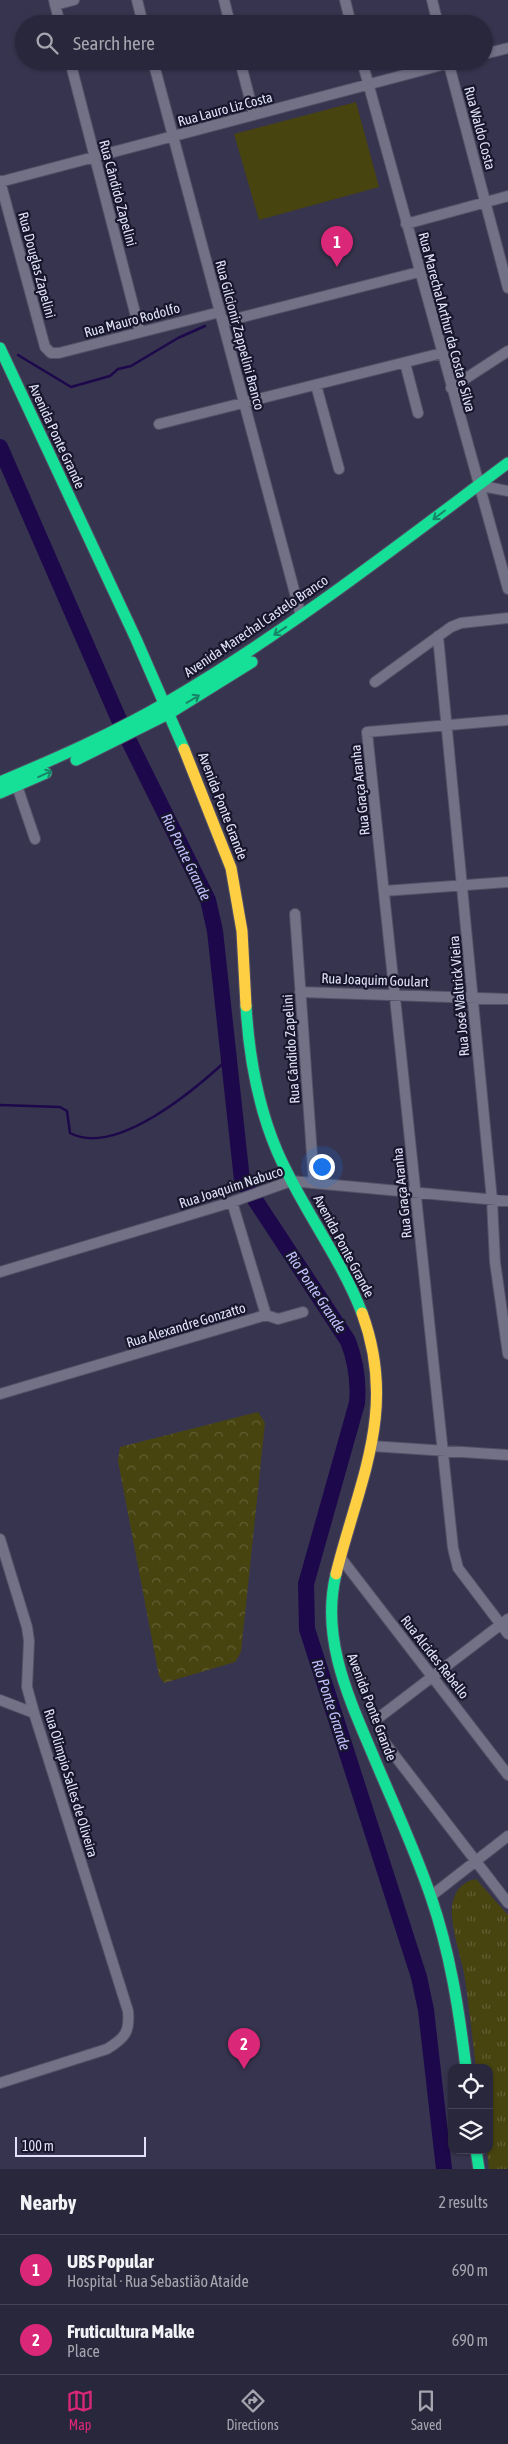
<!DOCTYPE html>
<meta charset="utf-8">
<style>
:root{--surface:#29273b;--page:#353346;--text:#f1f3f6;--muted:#a5a5af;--line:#454455;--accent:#db2777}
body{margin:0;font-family:"Asap Condensed",sans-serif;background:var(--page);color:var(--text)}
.controls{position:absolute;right:15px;bottom:15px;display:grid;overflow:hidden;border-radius:10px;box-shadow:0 1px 4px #0004}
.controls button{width:45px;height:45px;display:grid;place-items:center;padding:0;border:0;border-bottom:1px solid var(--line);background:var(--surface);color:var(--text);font:25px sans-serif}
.scale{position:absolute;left:15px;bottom:12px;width:131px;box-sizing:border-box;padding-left:5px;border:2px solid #e1e1fb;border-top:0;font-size:14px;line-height:18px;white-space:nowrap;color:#e1e1fb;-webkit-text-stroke:4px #18162c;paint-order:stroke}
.you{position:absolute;left:321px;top:1166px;width:18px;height:18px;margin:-12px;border:4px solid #fff;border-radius:50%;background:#1a73e8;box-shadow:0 0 0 8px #1a73e833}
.badge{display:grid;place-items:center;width:32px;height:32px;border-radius:50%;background:var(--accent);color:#fff;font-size:16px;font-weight:700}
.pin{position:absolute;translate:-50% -41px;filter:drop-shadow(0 1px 2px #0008)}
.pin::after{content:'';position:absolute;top:26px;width:18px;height:15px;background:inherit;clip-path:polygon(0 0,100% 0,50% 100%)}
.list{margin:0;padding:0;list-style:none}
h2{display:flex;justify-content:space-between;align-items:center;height:65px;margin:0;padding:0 20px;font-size:21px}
h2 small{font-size:16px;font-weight:400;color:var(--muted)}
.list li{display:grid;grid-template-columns:32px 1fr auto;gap:15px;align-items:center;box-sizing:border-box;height:70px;padding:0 20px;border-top:1px solid var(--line)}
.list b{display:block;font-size:19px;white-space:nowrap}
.list p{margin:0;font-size:16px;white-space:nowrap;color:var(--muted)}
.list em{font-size:16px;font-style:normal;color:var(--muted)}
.icon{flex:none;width:28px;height:28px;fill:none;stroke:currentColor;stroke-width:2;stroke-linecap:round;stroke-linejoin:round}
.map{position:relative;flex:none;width:508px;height:2169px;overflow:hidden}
.search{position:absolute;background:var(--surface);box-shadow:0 1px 4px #0004;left:15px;right:15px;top:15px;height:55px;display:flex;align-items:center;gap:12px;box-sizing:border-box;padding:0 18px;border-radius:28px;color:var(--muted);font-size:19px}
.sheet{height:205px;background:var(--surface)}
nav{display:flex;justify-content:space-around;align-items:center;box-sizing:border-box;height:70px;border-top:1px solid var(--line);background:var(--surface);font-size:14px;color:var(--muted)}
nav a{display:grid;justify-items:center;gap:2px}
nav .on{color:var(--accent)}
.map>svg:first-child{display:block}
.grass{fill:url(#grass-tufts)}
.forest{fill:url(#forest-crowns)}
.pitch{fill:#484410}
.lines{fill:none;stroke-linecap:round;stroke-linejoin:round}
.stream{stroke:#1d084b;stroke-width:2.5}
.river{stroke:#1d084b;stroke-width:16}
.street-casing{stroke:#535167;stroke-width:12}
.fast-casing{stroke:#535167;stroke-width:13}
.slow-casing{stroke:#535167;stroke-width:13}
.street{stroke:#727185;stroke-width:10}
.fast{stroke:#16e098;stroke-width:11}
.slow{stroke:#ffcf43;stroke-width:11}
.oneway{stroke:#178567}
.labels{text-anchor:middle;stroke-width:4.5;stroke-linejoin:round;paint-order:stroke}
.street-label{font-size:14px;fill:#e1e1fb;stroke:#18162c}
.water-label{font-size:15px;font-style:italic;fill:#c2c0ff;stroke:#18162c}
</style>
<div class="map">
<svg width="508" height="2169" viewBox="0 0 508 2169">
<defs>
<pattern id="grass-tufts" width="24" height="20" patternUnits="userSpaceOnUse" patternTransform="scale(1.25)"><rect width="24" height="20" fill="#484410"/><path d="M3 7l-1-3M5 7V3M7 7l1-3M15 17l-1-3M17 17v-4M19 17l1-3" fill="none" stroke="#625f34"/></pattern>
<pattern id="forest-crowns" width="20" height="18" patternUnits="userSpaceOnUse" patternTransform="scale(1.25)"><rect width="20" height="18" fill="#484410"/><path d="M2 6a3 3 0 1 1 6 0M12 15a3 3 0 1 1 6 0" fill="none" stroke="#625f34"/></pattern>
</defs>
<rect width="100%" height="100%" fill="#37344f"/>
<path class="grass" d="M476,1879L508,1915V2169H489L487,2150H489V2068H476C472,2036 469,2004 464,1973C460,1953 448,1920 453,1901C456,1889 464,1881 476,1879Z"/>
<path class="forest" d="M258,1412L265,1423L241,1652L235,1662L164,1683L159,1676L118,1461L120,1447Z"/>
<path class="pitch" d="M356,102L379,187L259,220L234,134Z"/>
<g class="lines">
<path class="stream" d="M18,355L71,387L110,376L118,369L131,366L178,338L205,326
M0,1105L60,1107L67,1111L70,1133C116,1158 198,1087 229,1058"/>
<path class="river" d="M0,447L124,731L208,900L215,931L242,1180L348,1341C356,1362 359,1380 357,1403L306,1584L307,1629L419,1977L426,2010L444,2169"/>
<g class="street-casing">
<path id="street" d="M54,0L60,24
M137,0L143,24
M224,0L230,24
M345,0L351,24
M432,0L438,24
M55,5L74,0
M484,54L508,48
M70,61L140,332
M153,61L301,616
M240,61L254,115
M362,61L508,589
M448,61L508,288
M0,181L45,347L51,353H59L220,312
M0,182L457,61
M406,224L508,196
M223,322L419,272
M405,363L418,413
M316,385L339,469
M451,388L508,351
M159,424L442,353
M478,485L508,491
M438,636L492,1200L495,1262L508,1354
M375,682L451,627L461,623L508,618
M508,720L367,732L453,1548L458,1568L508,1634
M17,786L35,839
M384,891L508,882
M295,914L314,1183
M300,992L508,999
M0,1272L232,1202L291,1181L508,1201
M266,1315L278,1319L303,1312
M0,1394L266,1315L232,1202
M371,1446L508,1455
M0,1539L27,1627L29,1641L27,1687L34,1713L128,2011C130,2032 125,2038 107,2049L0,2083
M340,1557L508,1775
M0,1700L34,1713
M377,1719L508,1619
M382,1739L508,1903
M431,1896L508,1836"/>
</g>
<g class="fast-casing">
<path id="fast" d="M0,348L136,639L184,749
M76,760L170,713L252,662
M0,782C57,758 114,733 167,702C287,632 397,546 508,463
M0,793L46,773
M246,1006C249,1057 257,1104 277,1151C301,1207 340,1256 362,1313
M336,1574C320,1640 350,1700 375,1760C394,1805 415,1850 431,1897C450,1952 459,2010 466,2068
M476,2150L479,2169"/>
</g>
<g class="slow-casing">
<path id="slow" d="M184,749L231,868L242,931L246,1006
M336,1574C359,1481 398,1410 362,1313"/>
</g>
<use href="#street" class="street"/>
<use href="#fast" class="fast"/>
<use href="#slow" class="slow"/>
</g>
<defs><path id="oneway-shaft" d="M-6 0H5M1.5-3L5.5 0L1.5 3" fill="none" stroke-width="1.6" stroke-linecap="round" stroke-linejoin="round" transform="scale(1.25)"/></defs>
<g class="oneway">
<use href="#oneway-shaft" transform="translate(439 515) rotate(143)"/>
<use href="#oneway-shaft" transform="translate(280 631) rotate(146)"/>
<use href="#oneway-shaft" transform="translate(193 699) rotate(-31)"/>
<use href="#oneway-shaft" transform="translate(45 774) rotate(-24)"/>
</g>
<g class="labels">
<g class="street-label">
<text transform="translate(225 109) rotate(-15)" y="5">Rua Lauro Liz Costa</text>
<text transform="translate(480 128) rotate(75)" y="5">Rua Waldo Costa</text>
<text transform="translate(118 193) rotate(75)" y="5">Rua Cândido Zapelini</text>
<text transform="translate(37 265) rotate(75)" y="5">Rua Douglas Zapelini</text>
<text transform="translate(132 320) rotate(-15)" y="5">Rua Mauro Rodolfo</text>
<text transform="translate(447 322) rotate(75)" y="5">Rua Marechal Arthur da Costa e Silva</text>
<text transform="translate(240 335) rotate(75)" y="5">Rua Gilcionir Zappelini Branco</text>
<text transform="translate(57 436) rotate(65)" y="5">Avenida Ponte Grande</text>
<text transform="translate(256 626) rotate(-34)" y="5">Avenida Marechal Castelo Branco</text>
<text transform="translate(360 790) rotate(-96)" y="5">Rua Graça Aranha</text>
<text transform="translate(223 806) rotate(69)" y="5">Avenida Ponte Grande</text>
<text transform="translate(375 980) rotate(2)" y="5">Rua Joaquim Goulart</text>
<text transform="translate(459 996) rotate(-95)" y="5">Rua José Waltrick Vieira</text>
<text transform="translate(291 1049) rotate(-94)" y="5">Rua Cândido Zapelini</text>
<text transform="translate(231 1187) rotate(-18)" y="5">Rua Joaquim Nabuco</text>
<text transform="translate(402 1193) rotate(-96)" y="5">Rua Graça Aranha</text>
<text transform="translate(344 1246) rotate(62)" y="5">Avenida Ponte Grande</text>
<text transform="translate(186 1325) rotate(-17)" y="5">Rua Alexandre Gonzatto</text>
<text transform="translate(435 1657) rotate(52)" y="5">Rua Alcides Rebello</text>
<text transform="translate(372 1707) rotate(69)" y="5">Avenida Ponte Grande</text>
<text transform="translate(71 1783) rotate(73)" y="5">Rua Olímpio Salles de Oliveira</text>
</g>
<g class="water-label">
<text transform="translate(186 857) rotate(64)" y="5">Rio Ponte Grande</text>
<text transform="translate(316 1292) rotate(56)" y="5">Rio Ponte Grande</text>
<text transform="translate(331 1705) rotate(72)" y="5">Rio Ponte Grande</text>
</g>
</g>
</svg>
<div class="controls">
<button><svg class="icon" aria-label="locate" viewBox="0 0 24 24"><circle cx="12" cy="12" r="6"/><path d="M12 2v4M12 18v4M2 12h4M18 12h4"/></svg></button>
<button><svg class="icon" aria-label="layers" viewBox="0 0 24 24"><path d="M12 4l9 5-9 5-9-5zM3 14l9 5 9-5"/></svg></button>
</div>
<div class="scale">100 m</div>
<div class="you"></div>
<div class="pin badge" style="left:337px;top:267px">1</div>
<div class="pin badge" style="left:244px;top:2069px">2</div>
<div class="search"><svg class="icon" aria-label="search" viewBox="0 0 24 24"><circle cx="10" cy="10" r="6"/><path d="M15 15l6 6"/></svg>Search here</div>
</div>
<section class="sheet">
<h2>Nearby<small>2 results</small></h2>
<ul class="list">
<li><span class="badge">1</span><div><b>UBS Popular</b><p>Hospital · Rua Sebastião Ataíde</p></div><em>690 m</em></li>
<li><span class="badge">2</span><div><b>Fruticultura Malke</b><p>Place</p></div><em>690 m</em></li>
</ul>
</section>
<nav>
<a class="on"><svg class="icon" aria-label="map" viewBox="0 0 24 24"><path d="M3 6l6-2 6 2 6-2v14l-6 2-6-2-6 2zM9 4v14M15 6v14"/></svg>Map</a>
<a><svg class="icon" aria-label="directions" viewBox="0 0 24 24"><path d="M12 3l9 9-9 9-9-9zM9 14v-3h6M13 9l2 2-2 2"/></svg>Directions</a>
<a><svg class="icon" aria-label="saved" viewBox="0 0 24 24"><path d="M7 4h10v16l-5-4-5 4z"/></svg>Saved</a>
</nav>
